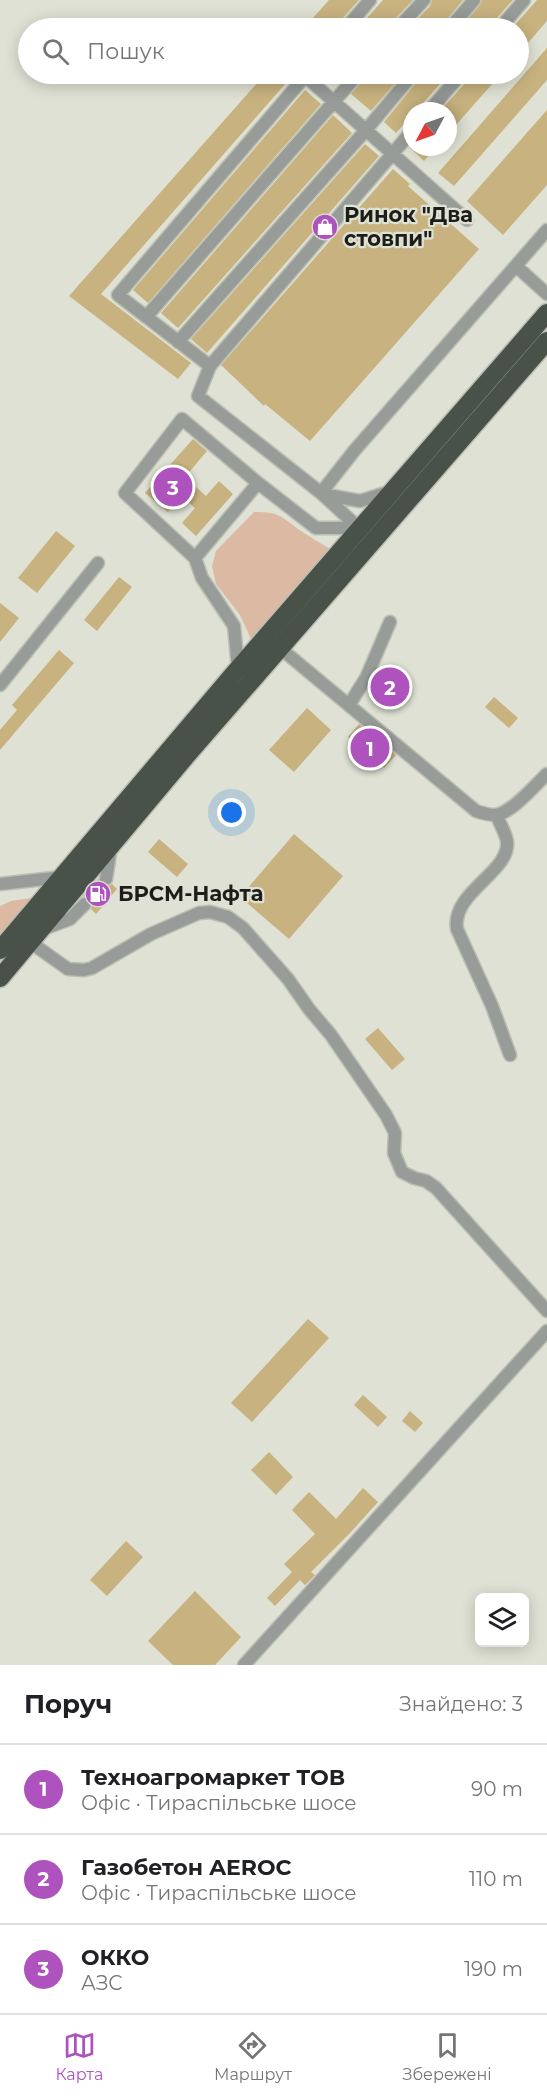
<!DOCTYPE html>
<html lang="uk">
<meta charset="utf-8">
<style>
:root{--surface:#fff;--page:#f6f6f6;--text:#202124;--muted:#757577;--line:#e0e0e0;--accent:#ae52bd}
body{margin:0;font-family:Montserrat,sans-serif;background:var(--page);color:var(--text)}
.controls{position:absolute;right:18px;bottom:18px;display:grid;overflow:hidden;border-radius:9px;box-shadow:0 3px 15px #0003}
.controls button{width:54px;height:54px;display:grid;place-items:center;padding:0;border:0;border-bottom:2px solid var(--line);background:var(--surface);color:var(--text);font:30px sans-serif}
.compass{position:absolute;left:403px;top:102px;width:54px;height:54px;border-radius:50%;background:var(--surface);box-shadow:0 3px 15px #0003;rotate:229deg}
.you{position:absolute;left:232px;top:813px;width:21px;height:21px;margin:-15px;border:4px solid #fff;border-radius:50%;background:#1a73e8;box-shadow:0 0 0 9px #1a73e833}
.badge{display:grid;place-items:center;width:39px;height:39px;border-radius:50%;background:var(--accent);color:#fff;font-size:20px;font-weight:700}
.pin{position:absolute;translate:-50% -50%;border:3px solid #fff;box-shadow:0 2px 6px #0006}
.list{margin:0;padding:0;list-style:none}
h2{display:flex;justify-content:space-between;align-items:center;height:78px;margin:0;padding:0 24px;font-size:26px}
h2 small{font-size:20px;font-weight:400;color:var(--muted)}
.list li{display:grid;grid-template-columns:39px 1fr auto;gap:18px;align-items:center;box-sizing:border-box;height:90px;padding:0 24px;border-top:2px solid var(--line)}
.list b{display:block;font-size:22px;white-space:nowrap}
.list p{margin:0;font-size:20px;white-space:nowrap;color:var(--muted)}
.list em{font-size:20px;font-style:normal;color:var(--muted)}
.icon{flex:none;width:33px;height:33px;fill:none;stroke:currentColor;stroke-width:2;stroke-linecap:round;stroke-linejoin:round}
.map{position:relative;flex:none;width:547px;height:1665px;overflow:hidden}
.search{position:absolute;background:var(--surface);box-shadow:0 3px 15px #0003;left:18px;right:18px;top:18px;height:66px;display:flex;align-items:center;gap:15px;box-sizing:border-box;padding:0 21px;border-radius:33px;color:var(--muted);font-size:22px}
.sheet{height:348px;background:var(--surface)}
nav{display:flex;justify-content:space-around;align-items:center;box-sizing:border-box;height:84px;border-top:2px solid var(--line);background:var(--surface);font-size:16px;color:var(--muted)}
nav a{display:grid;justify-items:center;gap:3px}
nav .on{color:var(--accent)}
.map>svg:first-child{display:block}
.green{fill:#dbb9a3}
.building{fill:#c8b27f}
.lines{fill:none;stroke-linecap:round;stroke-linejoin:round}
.minor-tunnel{stroke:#b7baae;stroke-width:12;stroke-dasharray:12 6;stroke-linecap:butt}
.minor-casing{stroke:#bbbeb2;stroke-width:15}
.highway-casing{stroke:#bbbeb2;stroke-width:21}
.minor{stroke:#979c98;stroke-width:12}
.highway{stroke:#485249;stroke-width:18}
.labels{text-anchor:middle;stroke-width:4.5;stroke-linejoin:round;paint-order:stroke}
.poi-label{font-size:21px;font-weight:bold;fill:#1d1e19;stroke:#dee1d3;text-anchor:start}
</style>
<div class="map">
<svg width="547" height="1665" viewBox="0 0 547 1665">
<rect width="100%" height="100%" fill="#dee1d3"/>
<path class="green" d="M254,512C281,512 281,517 301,531C310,537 320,543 330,549L252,641L240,615L216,584L212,566L216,551Z
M32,898L0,937V906L11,901Z"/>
<path class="building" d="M329,0H359L334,28H304Z
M383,0H413L392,22L390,28H358Z
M432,0H463L444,23L442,28H409L430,6Z
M482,0H513L488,28H460L480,5Z
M537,0H547V21L519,53V28H512Z
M547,48V80L454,186L438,173Z
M265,74H294L101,294L191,363L178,379L69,296Z
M366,74H403L371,111L351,94L364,79Z
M421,74H449L416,111H412V115L396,133L384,122L419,79Z
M473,74H501L448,134V111H440Z
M305,90L321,104L148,303L133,290Z
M547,110V185L503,235L467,201Z
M333,115L352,133L178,328L161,313Z
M365,144L379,156L207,353L191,339Z
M409,147H436L424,161Z
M393,169L410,184L408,186L479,249L310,441L265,404L264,406L221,365Z
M193,439L207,451L185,477L206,496L219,481L233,494L196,536L182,523L195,508L181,496L168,512L145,493Z
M56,531L75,546L37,593L18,578Z
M119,577L132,587L97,631L84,620Z
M0,603L19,618L0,642Z
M59,650L74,663L0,750V730L17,710L12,705Z
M383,668L407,689L396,702L373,682Z
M494,697L518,718L509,728L485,707Z
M307,708L331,730L294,772L269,750Z
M359,724L396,755L384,768L348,737Z
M294,834L343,876L289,939L240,897Z
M159,839L188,864L177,877L148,852Z
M98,879L101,886L108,887L112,884L117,889L96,914L91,909L93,902L91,899L83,896Z
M378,1028L405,1059L392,1070L365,1039Z
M308,1319L329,1338L252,1422L231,1403Z
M363,1395L387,1417L378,1427L354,1405Z
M410,1411L423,1423L415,1432L402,1421Z
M269,1452L293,1477L276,1495L251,1470Z
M363,1488L378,1502L350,1533L311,1572L315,1575L305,1585L300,1580L275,1606L267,1598L292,1572L284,1564L315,1534L292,1510L309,1492L336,1519Z
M126,1541L143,1557L107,1596L90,1580Z
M195,1591L241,1637L215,1665H173L148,1641Z"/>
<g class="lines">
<path class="minor-tunnel" d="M85,904L106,879"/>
<g class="minor-casing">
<path id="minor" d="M346,28L370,0
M398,28L424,0
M450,28L474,0
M500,28L524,0
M307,74L118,295L210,366L198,396L321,493L359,528
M305,76L467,220
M429,111L461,74
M516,266L547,294
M146,317L358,74
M178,342L366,130L413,74
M210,366L412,131
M321,493L354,451L547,230
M322,494L360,501L392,491
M195,558L125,493L182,419L258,483
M280,648L476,811C482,813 488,815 495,815C511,814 535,785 547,774
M238,668L234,626L202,578L195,558L258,483L316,528H359
M0,685L98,563
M349,705L366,678L390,622
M496,815C500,823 505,832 507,841C511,872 451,892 457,929L492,1006L510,1055
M106,879L111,847
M0,884L62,877
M43,929L70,919L85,904
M30,942L68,969L84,970L92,968L151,934L199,913L210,912L228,917L243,928L288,979L309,1009L331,1035L386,1115L395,1133L394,1153L402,1172L414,1178L426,1181L436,1188L547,1311
M244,1665L547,1331"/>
</g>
<g class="highway-casing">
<path id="highway" d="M0,950L231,677L547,313
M0,978L187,755L547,341"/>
</g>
<use href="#minor" class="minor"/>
<use href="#highway" class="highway"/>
</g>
<defs>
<g id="shop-disc" transform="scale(1.35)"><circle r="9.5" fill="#ae52bd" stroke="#dee1d3"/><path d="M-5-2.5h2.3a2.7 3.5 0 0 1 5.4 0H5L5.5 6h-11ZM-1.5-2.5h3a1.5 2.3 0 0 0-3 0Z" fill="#fff"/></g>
<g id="fuel-disc" transform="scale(1.35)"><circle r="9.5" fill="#ae52bd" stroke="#dee1d3"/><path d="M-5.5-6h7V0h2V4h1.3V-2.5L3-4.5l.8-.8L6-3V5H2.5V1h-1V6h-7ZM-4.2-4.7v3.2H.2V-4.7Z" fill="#fff"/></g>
</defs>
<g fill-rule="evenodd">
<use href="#shop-disc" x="325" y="227"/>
<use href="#fuel-disc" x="98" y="894"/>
</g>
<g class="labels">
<g class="poi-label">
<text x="344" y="222">Ринок "Два<tspan x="344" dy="24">стовпи"</tspan></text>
<text x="118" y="901">БРСМ-Нафта</text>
</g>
</g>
</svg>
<div class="controls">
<button><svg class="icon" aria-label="layers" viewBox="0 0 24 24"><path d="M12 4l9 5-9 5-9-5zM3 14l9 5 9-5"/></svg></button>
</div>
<svg class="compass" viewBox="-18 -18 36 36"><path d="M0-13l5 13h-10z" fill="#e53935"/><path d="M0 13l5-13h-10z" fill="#757577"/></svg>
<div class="you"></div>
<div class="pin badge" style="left:370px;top:748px">1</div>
<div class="pin badge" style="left:390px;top:687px">2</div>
<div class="pin badge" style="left:173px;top:487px">3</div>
<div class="search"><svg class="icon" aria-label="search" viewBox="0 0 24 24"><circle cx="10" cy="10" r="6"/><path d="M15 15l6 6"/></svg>Пошук</div>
</div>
<section class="sheet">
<h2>Поруч<small>Знайдено: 3</small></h2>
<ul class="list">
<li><span class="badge">1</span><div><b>Техноагромаркет ТОВ</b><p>Офіс · Тираспільське шосе</p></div><em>90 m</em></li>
<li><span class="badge">2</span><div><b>Газобетон AEROC</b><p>Офіс · Тираспільське шосе</p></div><em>110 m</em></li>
<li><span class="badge">3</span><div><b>ОККО</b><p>АЗС</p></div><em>190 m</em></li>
</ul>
</section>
<nav>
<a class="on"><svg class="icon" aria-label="map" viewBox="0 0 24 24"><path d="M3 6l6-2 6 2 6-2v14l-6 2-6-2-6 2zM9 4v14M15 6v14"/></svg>Карта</a>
<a><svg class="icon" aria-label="directions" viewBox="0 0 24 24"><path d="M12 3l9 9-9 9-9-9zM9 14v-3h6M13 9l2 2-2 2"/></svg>Маршрут</a>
<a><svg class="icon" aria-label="saved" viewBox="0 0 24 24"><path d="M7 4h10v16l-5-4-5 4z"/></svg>Збережені</a>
</nav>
